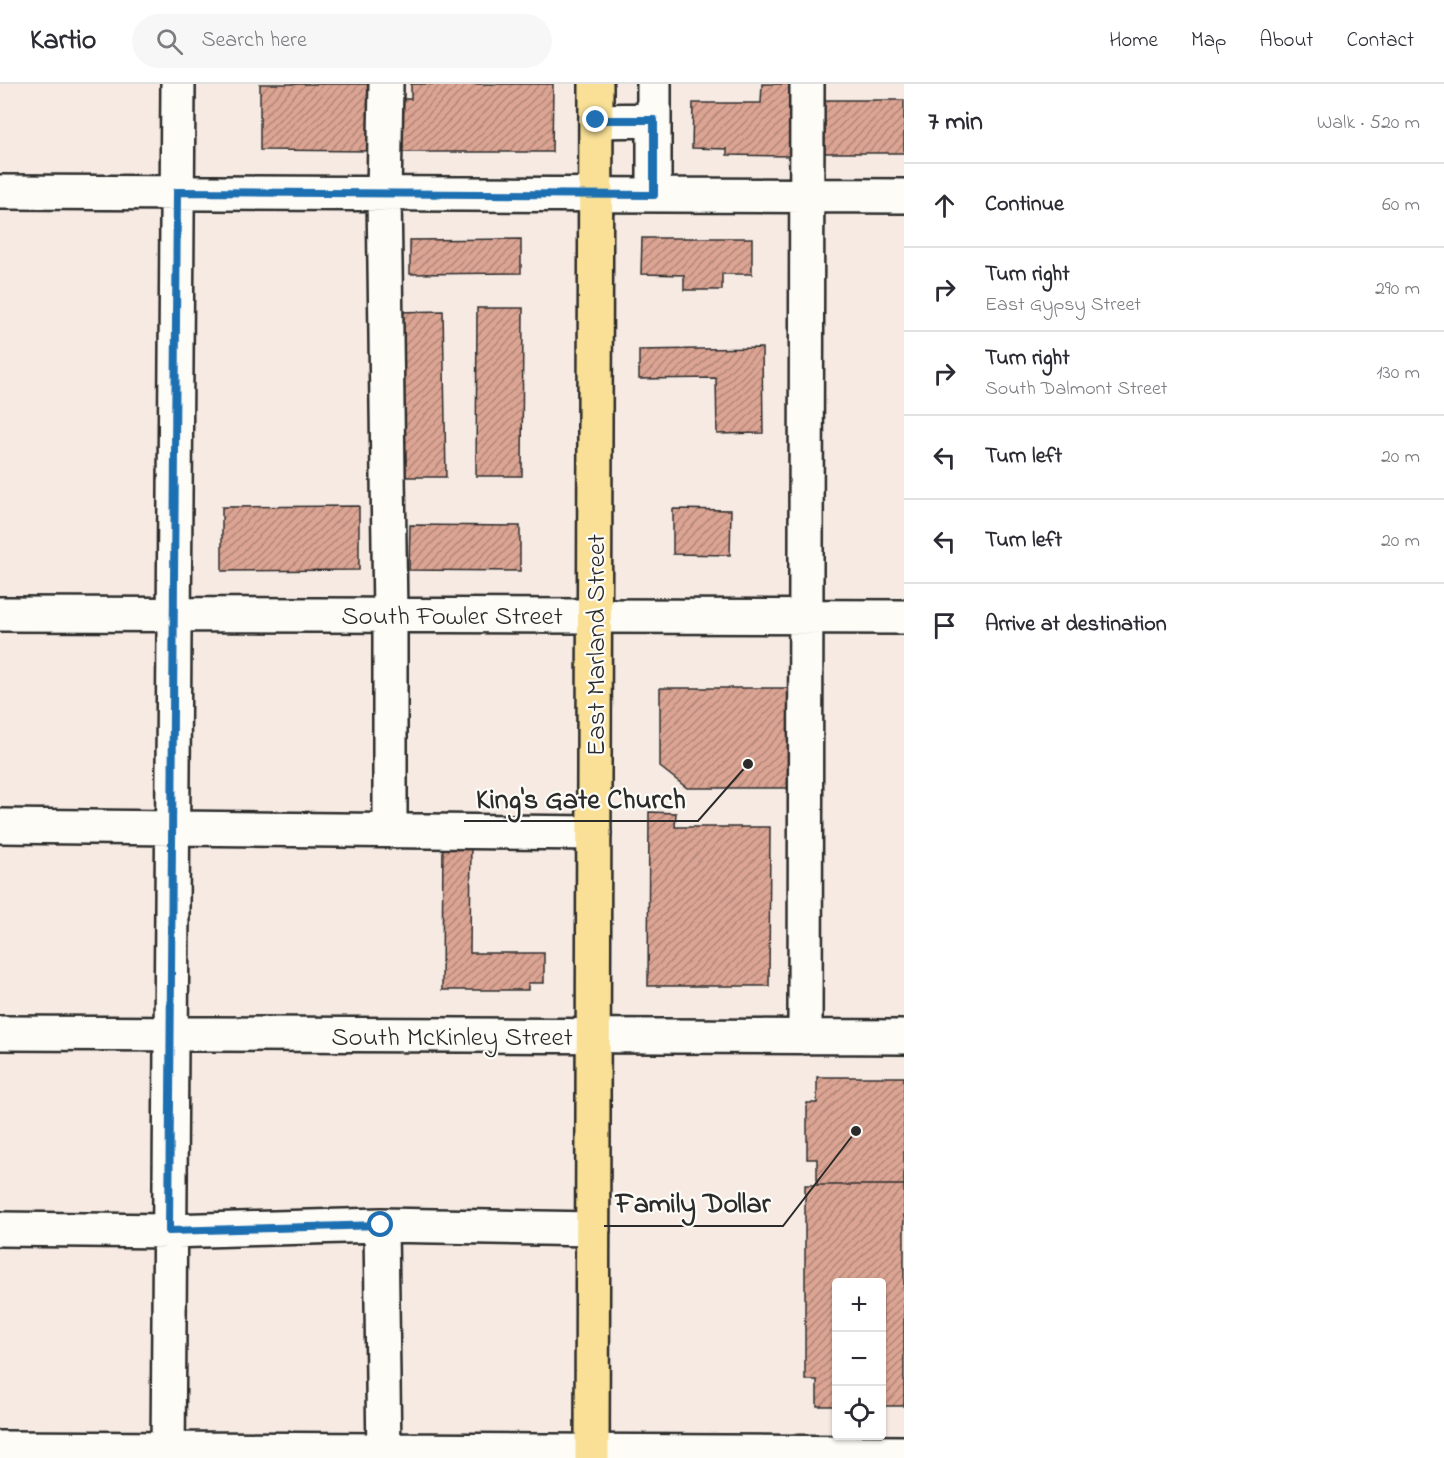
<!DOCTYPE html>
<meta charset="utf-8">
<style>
:root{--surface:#fff;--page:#f7f7f7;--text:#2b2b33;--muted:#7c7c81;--line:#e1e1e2}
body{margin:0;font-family:"Indie Flower",sans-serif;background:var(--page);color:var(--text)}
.controls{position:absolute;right:18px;bottom:18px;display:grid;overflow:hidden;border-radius:6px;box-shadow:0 2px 4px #0004}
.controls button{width:54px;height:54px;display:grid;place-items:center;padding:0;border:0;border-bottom:2px solid var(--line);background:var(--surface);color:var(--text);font:30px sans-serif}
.stop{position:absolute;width:18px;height:18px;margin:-14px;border:4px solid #1f6fb2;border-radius:50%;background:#fff}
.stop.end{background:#1f6fb2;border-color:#fff;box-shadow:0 2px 6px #0008}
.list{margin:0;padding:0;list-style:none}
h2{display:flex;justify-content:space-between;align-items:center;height:78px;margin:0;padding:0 24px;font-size:26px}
h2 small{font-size:20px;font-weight:400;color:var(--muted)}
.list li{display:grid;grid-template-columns:39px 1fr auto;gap:18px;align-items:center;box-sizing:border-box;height:84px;padding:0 24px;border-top:2px solid var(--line)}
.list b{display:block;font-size:22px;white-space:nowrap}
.list p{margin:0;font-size:20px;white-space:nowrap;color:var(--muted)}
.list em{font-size:20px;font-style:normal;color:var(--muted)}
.icon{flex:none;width:33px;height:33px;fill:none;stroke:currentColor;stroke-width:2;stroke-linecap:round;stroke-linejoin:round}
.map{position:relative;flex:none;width:904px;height:1374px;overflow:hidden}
header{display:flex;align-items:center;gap:36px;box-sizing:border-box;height:84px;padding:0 30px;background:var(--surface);border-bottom:2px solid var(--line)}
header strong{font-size:28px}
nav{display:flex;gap:33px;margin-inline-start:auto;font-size:21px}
.search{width:420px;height:54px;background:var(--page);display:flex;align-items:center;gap:15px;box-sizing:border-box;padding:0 21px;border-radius:33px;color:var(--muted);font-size:22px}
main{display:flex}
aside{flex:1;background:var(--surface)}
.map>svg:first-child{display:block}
.building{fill:url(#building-hatch);stroke:#2b2b2b;stroke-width:1.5}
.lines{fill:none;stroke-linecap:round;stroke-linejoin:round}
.minor-casing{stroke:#2b2b2b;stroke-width:38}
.highway-casing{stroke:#2b2b2b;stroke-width:38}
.minor{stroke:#fdfcf7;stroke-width:33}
.highway{stroke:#f9e096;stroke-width:33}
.route{stroke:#1f6fb2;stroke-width:8}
.labels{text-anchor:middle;stroke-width:4.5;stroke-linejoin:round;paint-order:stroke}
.street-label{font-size:27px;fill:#2b2b2b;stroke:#fdfcf7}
.leader{fill:none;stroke:#2b2b2b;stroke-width:2}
.callout-dot{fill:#2b2b2b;stroke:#fdfcf7;stroke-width:2}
.callout-label{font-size:28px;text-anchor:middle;font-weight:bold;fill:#2b2b2b;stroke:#fdfcf7;stroke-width:4.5;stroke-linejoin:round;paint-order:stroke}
</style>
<header>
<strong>Kartio</strong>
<div class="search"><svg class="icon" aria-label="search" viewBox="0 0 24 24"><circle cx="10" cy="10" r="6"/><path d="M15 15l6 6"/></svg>Search here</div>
<nav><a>Home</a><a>Map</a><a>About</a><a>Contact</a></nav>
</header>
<main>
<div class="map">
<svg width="904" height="1374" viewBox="0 0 904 1374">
<defs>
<pattern id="building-hatch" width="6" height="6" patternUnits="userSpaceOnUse" patternTransform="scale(1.5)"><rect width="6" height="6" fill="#dba493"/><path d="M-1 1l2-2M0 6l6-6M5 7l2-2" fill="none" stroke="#b28678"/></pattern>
</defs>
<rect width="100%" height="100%" fill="#f6eae3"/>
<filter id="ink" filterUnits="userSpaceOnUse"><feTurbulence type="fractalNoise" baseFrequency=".0167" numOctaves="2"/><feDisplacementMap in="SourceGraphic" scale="12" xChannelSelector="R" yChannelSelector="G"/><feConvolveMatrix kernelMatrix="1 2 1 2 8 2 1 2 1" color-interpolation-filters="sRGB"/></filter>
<g filter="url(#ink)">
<path class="building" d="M260,0H372V67L260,66Z
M411,0H553L552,68H400L401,15H411Z
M762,0H789V72L727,71V65L692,64L693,19H761Z
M818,16H904V69H818Z
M642,154H752V190H722V206H684V191L641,190Z
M521,155V189L410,190V156Z
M477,224H523L522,392H476Z
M443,227L446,393H400L398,228Z
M762,264L763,349L717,350L716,294L639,295V266Z
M359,422V486L222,487V423Z
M673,425L731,426L730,471L673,470Z
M410,441L520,442V487L409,486Z
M660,604H789V704H687L660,683Z
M649,728L676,729L675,743H770L769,902H648Z
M443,753H471L470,869H544V899H528V906H442Z
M817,993H904V1101H817V1075H807V1019H817Z
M805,1101H904V1322H882V1198H836V1322H817V1296H805Z"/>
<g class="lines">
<g class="minor-casing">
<path id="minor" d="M386,0L384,110L390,531V746
M654,0V36
M596,37L654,36V111
M0,108L904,112
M0,530L904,533
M0,742L594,749
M0,949L904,953
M805,953L807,0
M381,1141L384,1374
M0,1145L169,1147L381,1141L593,1145
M0,1364L904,1369
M168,1374L178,0"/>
</g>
<g class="highway-casing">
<path id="highway" d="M592,1374L596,0"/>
</g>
<use href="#minor" class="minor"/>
<use href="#highway" class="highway"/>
</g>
</g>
<g class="lines" filter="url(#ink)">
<path class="route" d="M381,1141L169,1147L177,108L654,111V36H596"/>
</g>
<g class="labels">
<g class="street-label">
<text x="452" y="540">South Fowler Street</text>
<text transform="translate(595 561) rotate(-90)" y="9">East Marland Street</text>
<text x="452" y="961">South McKinley Street</text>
</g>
</g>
<path class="leader" d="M748 680L698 737H464M856 1047L783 1142H604"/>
<g class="callout-dot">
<circle cx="748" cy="680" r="6"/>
<circle cx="856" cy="1047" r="6"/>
</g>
<g class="callout-label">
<text x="581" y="724">King's Gate Church</text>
<text x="693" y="1128">Family Dollar</text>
</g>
</svg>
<div class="controls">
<button>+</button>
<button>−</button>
<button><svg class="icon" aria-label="locate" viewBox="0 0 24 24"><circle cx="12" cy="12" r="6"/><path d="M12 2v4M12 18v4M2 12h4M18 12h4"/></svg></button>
</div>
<div class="stop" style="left:381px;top:1141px"></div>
<div class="stop end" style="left:596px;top:36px"></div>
</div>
<aside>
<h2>7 min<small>Walk · 520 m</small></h2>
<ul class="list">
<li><svg class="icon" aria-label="ahead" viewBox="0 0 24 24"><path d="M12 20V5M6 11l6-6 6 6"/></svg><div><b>Continue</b></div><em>60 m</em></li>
<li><svg class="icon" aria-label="right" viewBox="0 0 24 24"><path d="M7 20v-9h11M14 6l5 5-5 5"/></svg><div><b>Turn right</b><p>East Gypsy Street</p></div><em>290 m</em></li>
<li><svg class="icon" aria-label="right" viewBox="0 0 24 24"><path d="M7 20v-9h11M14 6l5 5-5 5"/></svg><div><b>Turn right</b><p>South Dalmont Street</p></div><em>130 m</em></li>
<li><svg class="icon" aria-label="left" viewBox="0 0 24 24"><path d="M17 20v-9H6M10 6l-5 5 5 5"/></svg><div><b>Turn left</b></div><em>20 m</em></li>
<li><svg class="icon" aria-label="left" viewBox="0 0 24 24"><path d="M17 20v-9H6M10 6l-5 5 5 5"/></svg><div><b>Turn left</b></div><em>20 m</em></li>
<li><svg class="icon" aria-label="arrive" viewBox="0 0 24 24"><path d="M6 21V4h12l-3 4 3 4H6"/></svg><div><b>Arrive at destination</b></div></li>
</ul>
</aside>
</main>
